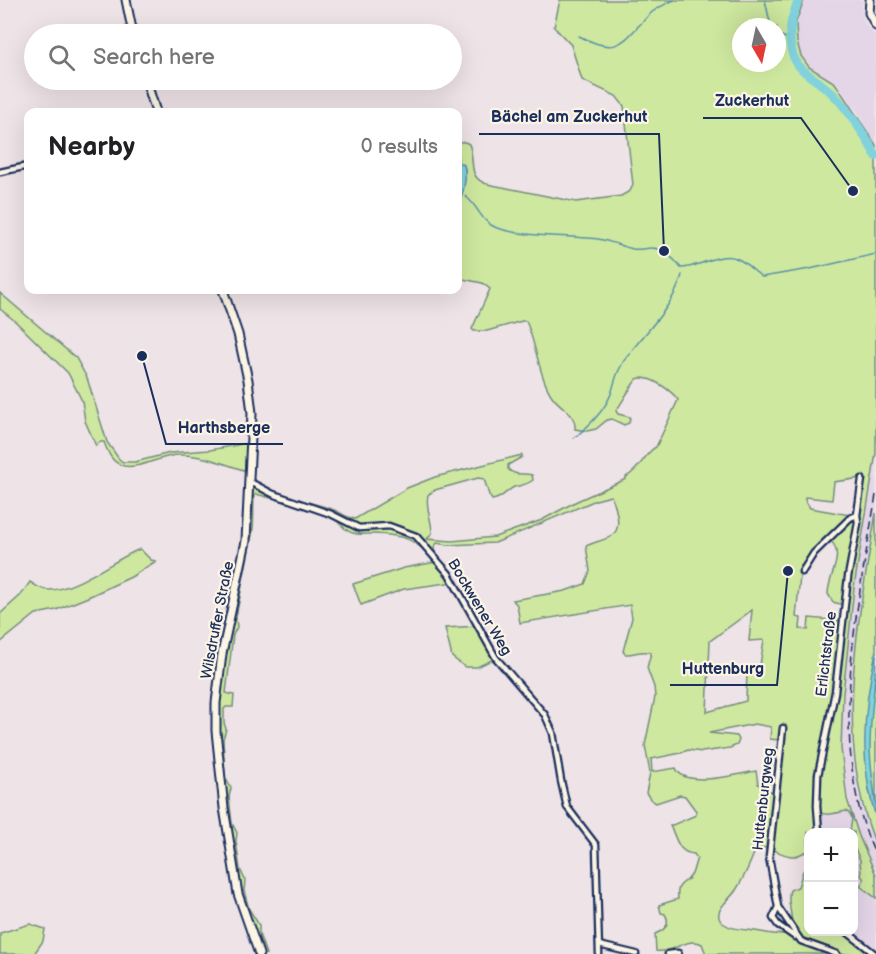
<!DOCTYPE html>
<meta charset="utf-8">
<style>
:root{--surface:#fff;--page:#f2f2f2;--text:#202124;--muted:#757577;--line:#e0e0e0}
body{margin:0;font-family:"Balsamiq Sans",sans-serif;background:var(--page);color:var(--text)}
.controls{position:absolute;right:18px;bottom:18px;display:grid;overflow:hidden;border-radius:12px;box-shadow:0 6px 24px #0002}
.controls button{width:54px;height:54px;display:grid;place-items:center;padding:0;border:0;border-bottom:2px solid var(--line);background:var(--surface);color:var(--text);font:30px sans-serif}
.compass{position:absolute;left:732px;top:18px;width:54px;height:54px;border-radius:50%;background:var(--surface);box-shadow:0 6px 24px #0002;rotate:171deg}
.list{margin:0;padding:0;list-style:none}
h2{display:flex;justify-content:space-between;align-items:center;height:78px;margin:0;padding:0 24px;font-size:26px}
h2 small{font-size:20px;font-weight:400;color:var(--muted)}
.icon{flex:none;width:33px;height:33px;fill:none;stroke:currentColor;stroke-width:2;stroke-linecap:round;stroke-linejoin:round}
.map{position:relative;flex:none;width:876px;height:954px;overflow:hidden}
.search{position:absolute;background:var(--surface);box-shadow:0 6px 24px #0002;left:24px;top:24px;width:438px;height:66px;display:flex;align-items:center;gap:15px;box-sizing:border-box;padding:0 21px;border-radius:33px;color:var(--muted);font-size:22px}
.panel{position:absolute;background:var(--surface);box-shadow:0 6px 24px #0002;left:24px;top:108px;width:438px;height:186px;border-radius:12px}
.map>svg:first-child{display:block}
.built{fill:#e4d6e7}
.green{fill:#cee89f;stroke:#748c7e;stroke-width:1.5;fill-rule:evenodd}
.water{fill:#82d2dd;stroke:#5991aa;stroke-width:1.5}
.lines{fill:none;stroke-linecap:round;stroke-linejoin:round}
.stream{stroke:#5991aa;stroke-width:1.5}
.river{stroke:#82d2dd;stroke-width:9}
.street-casing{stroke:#1b2f5e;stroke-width:9}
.secondary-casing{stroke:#1b2f5e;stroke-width:11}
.street{stroke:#fcf5e5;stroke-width:4.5}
.secondary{stroke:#fcf5e5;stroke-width:7}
.rail{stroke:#1b2f5e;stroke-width:1.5;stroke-dasharray:9 4.5;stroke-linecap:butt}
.labels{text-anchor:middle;stroke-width:4.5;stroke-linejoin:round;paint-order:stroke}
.street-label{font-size:15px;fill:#1b2f5e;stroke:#fcf5e5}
.leader{fill:none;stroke:#1b2f5e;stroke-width:2}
.callout-dot{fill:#1b2f5e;stroke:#fcf5e5;stroke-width:2}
.callout-label{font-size:16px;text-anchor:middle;font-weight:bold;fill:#1b2f5e;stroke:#fcf5e5;stroke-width:4.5;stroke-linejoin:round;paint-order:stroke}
</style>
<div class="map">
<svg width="876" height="954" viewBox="0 0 876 954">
<rect width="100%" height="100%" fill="#eee3e6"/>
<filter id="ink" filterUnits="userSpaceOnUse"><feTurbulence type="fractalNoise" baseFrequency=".0167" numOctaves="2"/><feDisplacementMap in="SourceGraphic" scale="12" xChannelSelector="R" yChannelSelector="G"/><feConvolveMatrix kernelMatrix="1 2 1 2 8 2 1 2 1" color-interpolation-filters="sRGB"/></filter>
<g filter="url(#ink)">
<path class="built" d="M804,0H863L862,8L863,18L866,25L876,36V145L863,125L862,118L835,83L809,67L801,56L797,42L796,22Z
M876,453V513L858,632L852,720V746L859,795L876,845V954L847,932H854V832H819L817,810L850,808L841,748L843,694L854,587Z"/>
<path class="green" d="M560,0H804L796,22L797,42L801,56L809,67L835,83L876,145V453L854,587L843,694L841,748L847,799L859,836L876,875V898L860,886L864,880L861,875L860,860L854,847V832H850C850,824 856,816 846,811C836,813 825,817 817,811L819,832H808V851C804,852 798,856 794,856C779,857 770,841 755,851C750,864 744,878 736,890C733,895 728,899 724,904C708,923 732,929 747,930C761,931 775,937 789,933C797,921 785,903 790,890L798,887L803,871L808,867V932H847L875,954H706L702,944C688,936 672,954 656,951L655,934C665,930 671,924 665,914L661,913L659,905L678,899C676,880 685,886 692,874C694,869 695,863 697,858L694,854C677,853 677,838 670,826L696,815V811L685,796L680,795L656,803L651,800L646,793L650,773L645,745L655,697L654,687L647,668L651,653C642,649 634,655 625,654L623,651L632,618L630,605L520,623L517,605L513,600L565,591L585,584L590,571L586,546C603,538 622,540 617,515C616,508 614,502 611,496L596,500L495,543L447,545L437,543L434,547L440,562L454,582L404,589L361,605L353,584L404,568L436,562C414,538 405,535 372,534C366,534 359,535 353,533C344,531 340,521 331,517C309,506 281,501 256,494L254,496C253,508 255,529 251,539L236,617L237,627L233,635L226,693L234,695L233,707H226L224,709V723L226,729L223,739L225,777L231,788L229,797L232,823L237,833L236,841L240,869L245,880L244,891L249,909L259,925V934L266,954H259L238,894L224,808L216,731V703L222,654L246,541L250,478C273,499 306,499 334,510C342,513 346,518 355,519L407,488L435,477L522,455V457L508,465V469C515,477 524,472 532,475L533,480C527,485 521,485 514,487C506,491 502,499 492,500L489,495L484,479L478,478L435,490L428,495C425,507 432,520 432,533L427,539L452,541L495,537L542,520L575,502L626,479V477C641,469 646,451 656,447L678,400C672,391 649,374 637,379C635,380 619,407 616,411L618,414L630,417L629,423L624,425L612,419L607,420L596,429L587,431L575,429C576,412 561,409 552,396C539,377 536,343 526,321H522L487,331H474L472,329L490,289L482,283L458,278C458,256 456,233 458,211C458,195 469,181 464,165L458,162V142H465L469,144C476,161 466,177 487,184L576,202L621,196L630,191L633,185L624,106L616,96L582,80L571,45L554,27ZM741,27H777V63H741ZM862,478L857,515L860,523L851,561L855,520L848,523L831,541C845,556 828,576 828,594L833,602L844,605L843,621L809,618L808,630L800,629L801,618L796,617L801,566L850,515L810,508L805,500V497L832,500L834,482ZM752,610L749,641L764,640L759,671L747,672L746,701L707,712L710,641ZM755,724L771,727L770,739L779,740L774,793L758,784L756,771C739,774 683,789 676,768L652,772L651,759L681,753L688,750L702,752L730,748L737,745L739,740L737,736L709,733Z
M0,293L76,358L87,378L107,442L119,459L123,462H135L170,453L210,450L248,443L247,471C226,465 202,454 179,455C161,455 142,469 124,466C112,463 108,453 104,442H100L96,446L85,421L82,401L68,373L15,321L0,309Z
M876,513V652L868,704L866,747L869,791L876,817V845C833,740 858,621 876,513Z
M140,549L151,560L156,561L131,577L88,597L56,610L36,614L0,643V614L21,595L30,582C35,585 40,589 47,590C73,592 115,559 140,549Z
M478,626L496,658L477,667H465L452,657L445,628Z
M876,675V803C866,762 868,717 876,675Z
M30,924L45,929L43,941L34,954H0V933Z"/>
<path class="water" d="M458,162L464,165C468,179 462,195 458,208Z
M876,652C876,684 870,715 870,746C870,770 876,793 876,817C859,765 864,704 876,652Z"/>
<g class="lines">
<path class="stream" d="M765,0L771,27
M777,34L790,40
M579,36C620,57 622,42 650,14C656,8 666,4 674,0
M465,196C479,206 480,222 497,228C528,238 565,235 598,239C610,241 621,246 633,249C640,250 645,248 652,248C664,248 674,259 681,268C698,268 722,250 738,259C747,263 754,272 762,277L810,269L876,254
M632,350C651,326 673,306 682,275
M574,438C589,426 606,410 612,391C616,376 620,364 630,353"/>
<path class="river" d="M799,0C788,22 784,55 805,72C815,80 825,86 834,95C851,113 864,134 876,156"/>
<g class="street-casing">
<path id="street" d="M0,172L28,166
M250,482L273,494L331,514L359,528L389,526L416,536L449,574L496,658L545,715L553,733L561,781L567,807L596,845L599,954
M802,572L814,553L850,518L857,515
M783,728L769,857L778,907L801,941L837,954
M819,832L817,806L818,775L835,692L848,577L858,523L857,515L862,479
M778,907L773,918L778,925L795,937
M847,932L875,954
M599,945L636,954
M668,954L678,953"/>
</g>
<g class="secondary-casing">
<path id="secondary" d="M126,0L133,34
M870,0L869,13L876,26
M146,80L156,112
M223,290L238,334L248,380L252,413L251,437L246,541L222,654L216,703V731L224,808L238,894L259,954"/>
</g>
<use href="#street" class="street"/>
<use href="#secondary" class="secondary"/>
<path class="rail" d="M876,495C857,608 826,748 876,856"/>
</g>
</g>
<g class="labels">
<g class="street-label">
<text transform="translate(480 607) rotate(59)" y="5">Bockwener Weg</text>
<text transform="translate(217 620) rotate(-79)" y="5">Wilsdruffer Straße</text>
<text transform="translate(826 654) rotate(-83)" y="5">Erlichtstraße</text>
<text transform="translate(763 799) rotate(-84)" y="5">Huttenburgweg</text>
</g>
</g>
<path class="leader" d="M853 191L801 118H703M664 251L659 134H479M142 356L166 444H283M788 571L777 685H670"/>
<g class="callout-dot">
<circle cx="853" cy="191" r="6"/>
<circle cx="664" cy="251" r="6"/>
<circle cx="142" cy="356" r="6"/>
<circle cx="788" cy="571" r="6"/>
</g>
<g class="callout-label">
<text x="752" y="106">Zuckerhut</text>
<text x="569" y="122">Bächel am Zuckerhut</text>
<text x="224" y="433">Harthsberge</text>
<text x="723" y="674">Huttenburg</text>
</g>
</svg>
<div class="controls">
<button>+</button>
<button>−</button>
</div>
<svg class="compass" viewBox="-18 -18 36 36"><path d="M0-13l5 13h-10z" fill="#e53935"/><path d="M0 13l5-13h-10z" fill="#757577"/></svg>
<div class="search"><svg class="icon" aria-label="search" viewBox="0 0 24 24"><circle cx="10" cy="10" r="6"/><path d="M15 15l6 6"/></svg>Search here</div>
<section class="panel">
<h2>Nearby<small>0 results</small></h2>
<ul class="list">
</ul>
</section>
</div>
